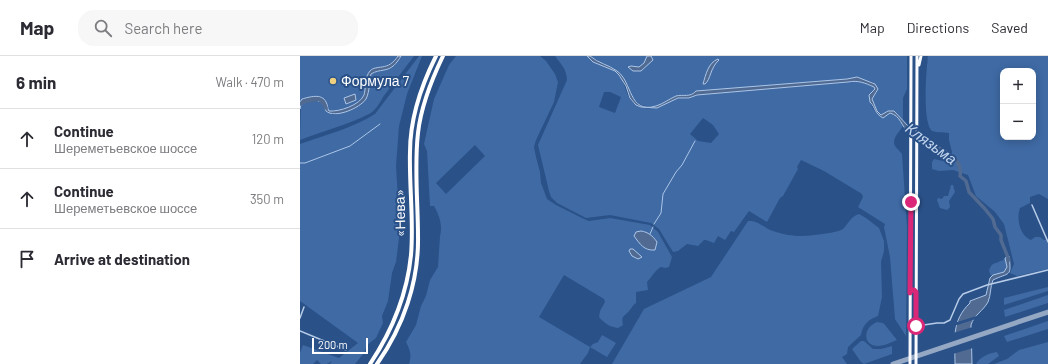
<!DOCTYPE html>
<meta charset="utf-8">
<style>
:root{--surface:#fff;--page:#f7f7f7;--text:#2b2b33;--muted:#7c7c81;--line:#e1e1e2}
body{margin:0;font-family:Barlow,sans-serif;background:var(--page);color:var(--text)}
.controls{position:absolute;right:12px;top:12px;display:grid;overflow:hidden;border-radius:8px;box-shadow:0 2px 10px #0003}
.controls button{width:36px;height:36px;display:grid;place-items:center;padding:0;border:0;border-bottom:1px solid var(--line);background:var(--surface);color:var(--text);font:20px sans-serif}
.scale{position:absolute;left:12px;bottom:10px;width:56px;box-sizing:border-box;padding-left:4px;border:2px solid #fff;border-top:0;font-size:11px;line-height:14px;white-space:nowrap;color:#fff;-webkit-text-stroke:3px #2a5188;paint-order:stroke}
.stop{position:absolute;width:12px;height:12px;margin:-9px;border:3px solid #db2777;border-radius:50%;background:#fff}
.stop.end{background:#db2777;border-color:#fff;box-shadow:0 1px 4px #0008}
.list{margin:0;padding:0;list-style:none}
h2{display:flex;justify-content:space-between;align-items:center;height:52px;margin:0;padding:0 16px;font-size:17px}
h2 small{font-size:13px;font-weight:400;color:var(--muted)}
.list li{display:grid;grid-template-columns:26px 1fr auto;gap:12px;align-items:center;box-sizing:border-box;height:60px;padding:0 16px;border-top:1px solid var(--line)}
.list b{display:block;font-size:15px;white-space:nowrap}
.list p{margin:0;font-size:13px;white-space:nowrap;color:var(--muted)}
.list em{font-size:13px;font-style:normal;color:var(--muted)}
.icon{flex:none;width:22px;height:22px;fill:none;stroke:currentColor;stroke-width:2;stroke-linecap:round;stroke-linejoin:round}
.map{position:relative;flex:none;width:748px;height:308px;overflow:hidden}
header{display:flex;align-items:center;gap:24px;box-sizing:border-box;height:56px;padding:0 20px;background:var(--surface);border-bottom:1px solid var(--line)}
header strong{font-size:19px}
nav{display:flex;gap:22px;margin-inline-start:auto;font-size:14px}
.search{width:280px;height:36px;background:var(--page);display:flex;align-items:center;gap:10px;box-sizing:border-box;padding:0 14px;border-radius:16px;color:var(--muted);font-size:15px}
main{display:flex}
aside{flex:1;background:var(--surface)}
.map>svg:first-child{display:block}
.green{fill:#3f6aa4;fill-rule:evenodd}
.water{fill:#506a91;stroke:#acc6e8}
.pier{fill:#2a5188}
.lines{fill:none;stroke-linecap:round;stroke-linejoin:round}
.stream{stroke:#acc6e8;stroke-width:1}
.river{stroke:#506a91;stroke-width:3.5}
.taxiway{stroke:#94a8c4;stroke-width:5}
.street{stroke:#b7cce8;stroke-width:1.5}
.primary{stroke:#f9fbfe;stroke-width:3}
.highway{stroke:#fff;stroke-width:4}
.route{stroke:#db2777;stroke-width:5}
.poi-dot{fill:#eed07f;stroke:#2a5188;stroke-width:1.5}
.labels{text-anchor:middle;stroke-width:4;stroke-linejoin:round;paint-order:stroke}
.poi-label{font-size:14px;fill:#fff;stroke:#2a5188;text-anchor:start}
.street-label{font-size:14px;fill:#fff;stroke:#2a5188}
.water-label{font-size:15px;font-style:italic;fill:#c3d6ef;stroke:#2a5188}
</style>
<header>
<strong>Map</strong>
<div class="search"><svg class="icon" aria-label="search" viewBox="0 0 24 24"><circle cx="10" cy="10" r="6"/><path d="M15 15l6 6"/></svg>Search here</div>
<nav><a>Map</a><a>Directions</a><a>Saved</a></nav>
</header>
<main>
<aside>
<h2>6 min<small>Walk · 470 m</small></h2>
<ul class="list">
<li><svg class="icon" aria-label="ahead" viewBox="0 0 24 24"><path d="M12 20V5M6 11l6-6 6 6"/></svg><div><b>Continue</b><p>Шереметьевское шоссе</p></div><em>120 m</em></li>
<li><svg class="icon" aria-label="ahead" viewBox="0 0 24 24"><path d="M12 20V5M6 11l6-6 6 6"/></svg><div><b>Continue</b><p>Шереметьевское шоссе</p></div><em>350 m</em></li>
<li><svg class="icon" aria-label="arrive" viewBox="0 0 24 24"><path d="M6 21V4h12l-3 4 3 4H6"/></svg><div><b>Arrive at destination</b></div></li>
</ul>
</aside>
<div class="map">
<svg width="748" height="308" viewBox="0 0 748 308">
<rect width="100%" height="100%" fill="#2a5188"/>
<path class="green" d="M0,0H98L93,6L68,19C67,26 66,34 63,40C59,50 39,56 29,55L27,51V47L20,41H11L2,43L0,46Z
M101,0H114L83,41C80,47 75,55 69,58C47,69 23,75 0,84L1,48C9,45 16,42 23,47L24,52L33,59C47,57 61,49 67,37C70,31 69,24 71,18C76,15 79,15 84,14C92,13 97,7 101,0Z
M119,0H122L107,38L99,70L96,110L100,174L96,206L92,217L88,245L82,260L83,267L76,282L67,289L64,297L55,308H30L32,305L27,308H21L17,304L13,308H0V297L3,289L39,302L58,287L0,245V88C25,79 53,72 75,58Z
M156,0H240L246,5L255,18L258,26L254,46L236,84L234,91L236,101L240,116L241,127L247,143L256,149L284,163L289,165L310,162L350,169L358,176L372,201L369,211L365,212L361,211C355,214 352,221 347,226L348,234L336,236V247C332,250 332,252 329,255C324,261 321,259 323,269L318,272C310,271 304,267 299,261L300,255L305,246L304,243L264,219L239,261L290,291L288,297L280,308H109C112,299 110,294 106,286L116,269L121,250L126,240L130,224L138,211L140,180C143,170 139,158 134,150H130L127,95L124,88L134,43L149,9ZM175,89L185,100L146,138L136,127ZM341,175C348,176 353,180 357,186L355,194H347Z
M255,0H287C296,10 311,9 319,19C325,26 326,39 331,44C347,60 359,49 376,43C381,41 387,44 391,42C393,41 395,40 397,39L548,26L556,24L574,30L575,33L569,39C569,48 575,58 583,62L590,56C596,59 600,62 603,69C601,75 591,82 595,90C597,93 600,95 602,98L607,171L606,280L595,263L590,201L584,171L585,168L558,151L563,141L562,138L524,115L501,104L497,111L498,113L483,140L480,142L467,166L449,155L434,176L431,175L425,184L418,180L414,187L406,184H404L398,190L387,188L378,195L373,196L359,173L351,167L310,159L286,162L257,147L251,141L249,135L238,89L267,24C267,14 261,8 255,0ZM304,36H310L321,41L315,57L299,51ZM403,62L413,69L419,78L411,87L398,85L390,78Z
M290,0H347L344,7L339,11L331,10L333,15H341L353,4L351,0H607V33L603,42V65L594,55L581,59C577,55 573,48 572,43L577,36L573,26L552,22L547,23L394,37L389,40H376L357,50H347L341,49L332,42L323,21L317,15Z
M628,0H748V143L739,138L730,141V147L720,152C716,163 720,180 731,184L735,181H740L744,184L748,183V213L717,220L710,217L714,208L704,168L695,156L676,140L668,119L653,114L639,115L632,113V106L634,103L648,106L652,96L649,84V77C644,76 633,77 631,74C623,63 626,22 627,9C628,5 627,3 628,0ZM703,15H733V81H703Z
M651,129H653L655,136L649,145L650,151L647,154L640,152L637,144L638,142L642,143L644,140H648Z
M559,158L566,162L579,172L584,185V195L581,206L582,241L578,260C568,264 563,268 561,279L548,291L547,298L542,301L547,308H312L344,253L411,221L448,165C458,164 464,172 473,175C481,178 493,180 501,180C509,180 537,177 543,173C549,167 550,161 559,158Z
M705,202L707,211L704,216L691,220L689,215C692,206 693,209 700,205C702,205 704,203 705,202Z
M748,231V235L704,249V242Z
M748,239V247L705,261L704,254Z
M748,265V273L707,286L704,280Z
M577,266L583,267L585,269L597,284C592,286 584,290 578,290C563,290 562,272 577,266Z
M302,279L316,287L307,301L290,291L293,288L298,286Z
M561,285H564L573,293H581L592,290V298L564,308L561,306L552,293Z
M748,286V308H694L707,303L719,294Z
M697,296L699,300L688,308H676C680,301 689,297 697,296Z"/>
<path class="water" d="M98,0H101C97,7 92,13 84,14C79,15 76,15 71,18C69,25 70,35 66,43C60,52 35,63 26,55L23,47L14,43L1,48L0,53V46L2,43C9,41 22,37 26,46C28,49 27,52 29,55C39,56 60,49 64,39C66,32 65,20 70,15C76,8 88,16 98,0Z
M287,0H290C298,7 309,9 317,15C333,26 328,58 356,50C363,48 369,43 376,40C383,38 390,42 396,35L547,23L557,21L575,28L578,33L572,43L577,55L581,59L588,55H594L609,71V77C601,70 601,60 590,57L583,62C574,57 576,52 570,46L569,39L575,33L574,31C565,27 558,24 548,26L397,39L389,42H378L357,52L341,51L336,49L330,42L326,30L319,19L315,15L293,6Z
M347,0H351L353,4L341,15H333L328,11L331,10L339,11L344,7Z
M418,3L419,4C410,12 411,23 405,28H403C406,18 408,7 418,3Z
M55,38L56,44L46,48L44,42Z
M341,175C348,176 353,180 357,186L355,194C344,195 340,188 334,180L336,176Z
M330,193H333L342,201L338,203L332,200L329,195Z
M709,200C712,222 709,216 693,224C690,231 691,239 688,246C683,255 674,259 671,269L672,308H655C655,284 651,265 670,247V245L686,239L690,222L693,219L704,216L707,211L705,202Z"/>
<path class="pier" d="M680,259L676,263L654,270V267Z
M673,271V292L653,298V277Z"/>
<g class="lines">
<path class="stream" d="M0,107H5L50,90L80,68
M354,168L361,157L363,138L376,116L382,109L395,85
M350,178L353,171"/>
<path class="river" d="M0,48L7,45L19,43L24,48L26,52
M606,71C610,77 617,82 623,85C637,92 664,99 660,120L666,125L669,136L685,153L693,163L695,171L701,179V184L709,204"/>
<path class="taxiway" d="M593,308L748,256"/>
<path class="street" d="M732,149L748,186
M0,262L4,251
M617,270L637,267H644L650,264L659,243L663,238L687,229L748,214
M0,275L46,294"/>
<path class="primary" d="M619,9L621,0
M610,308L611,0
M616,308L617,0"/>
<path class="highway" d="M70,308C92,275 107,239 111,199C114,165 109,130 110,96C110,62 121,30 136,0
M77,308C103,271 119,226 118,180C118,146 114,111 118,77C121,50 131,25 143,0"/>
</g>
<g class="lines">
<path class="route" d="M611,146L610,237L611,234H614L616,236V270"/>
</g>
<circle class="poi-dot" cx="33" cy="25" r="4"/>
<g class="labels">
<g class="poi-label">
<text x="41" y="30">Формула 7</text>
</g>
<g class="street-label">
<text transform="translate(100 157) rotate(-91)" y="5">«Нева»</text>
</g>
<g class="water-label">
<text transform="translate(631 88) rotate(36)" y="5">Клязьма</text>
</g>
</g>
</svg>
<div class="controls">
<button>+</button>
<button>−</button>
</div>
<div class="scale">200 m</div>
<div class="stop" style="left:616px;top:270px"></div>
<div class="stop end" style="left:611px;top:146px"></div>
</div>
</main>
